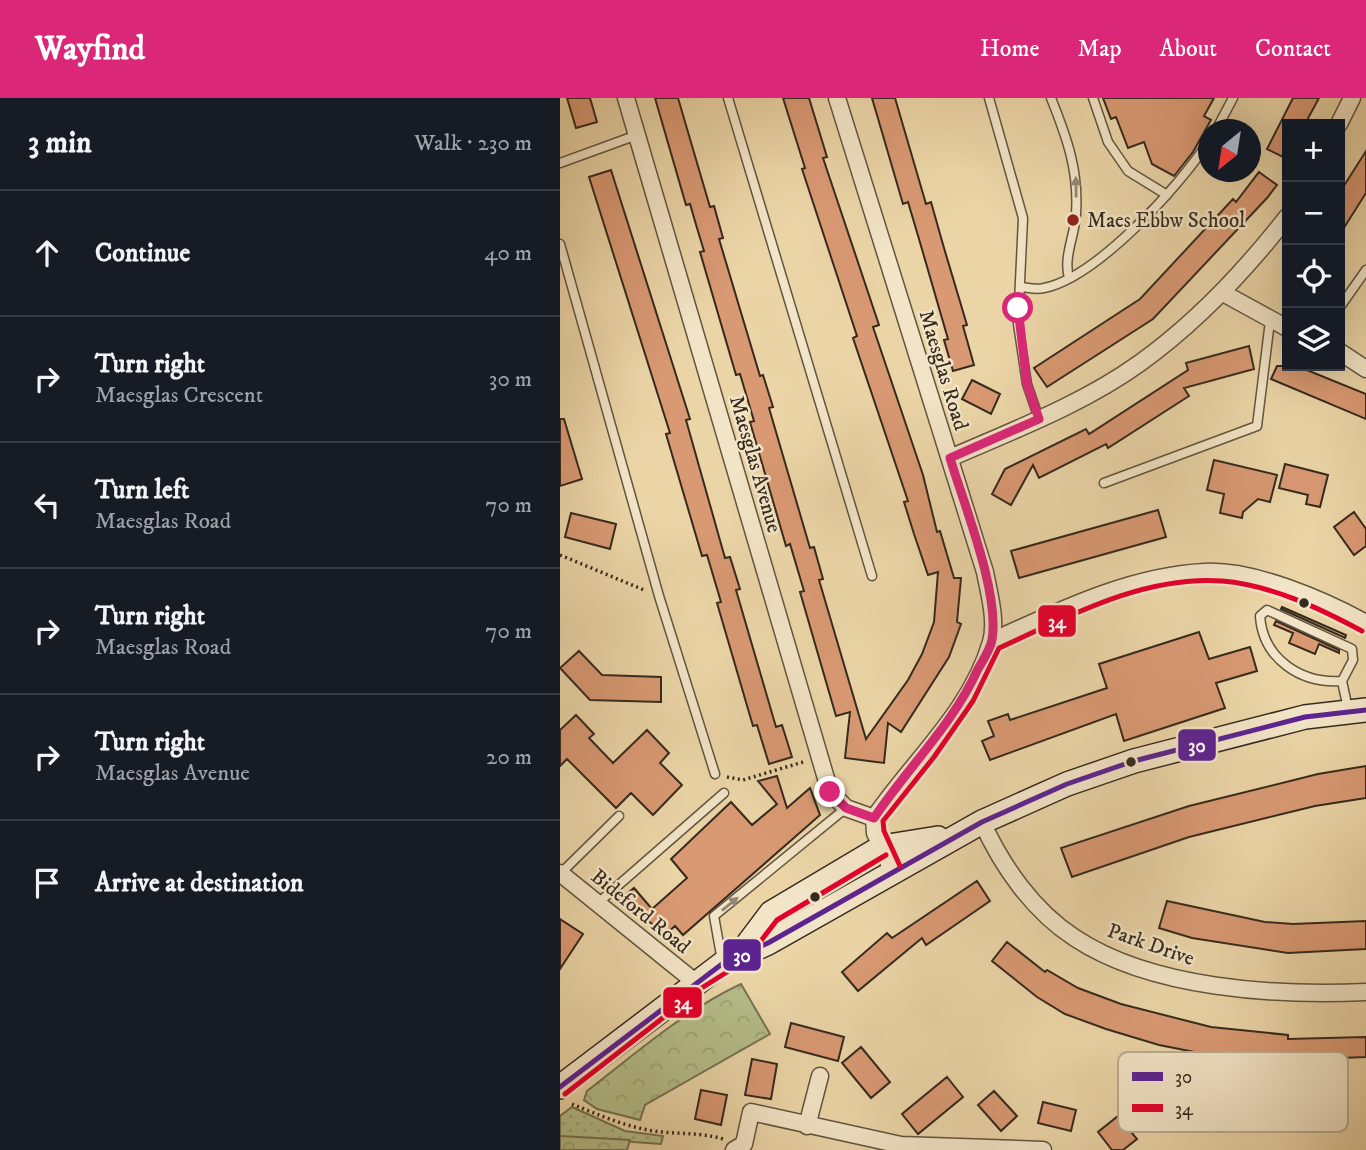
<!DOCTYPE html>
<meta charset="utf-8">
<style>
:root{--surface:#171b24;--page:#242831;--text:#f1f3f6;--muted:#9ea1a6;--line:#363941;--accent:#db2777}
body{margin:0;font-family:"IM FELL DW Pica",serif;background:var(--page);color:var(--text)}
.controls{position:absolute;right:21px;top:21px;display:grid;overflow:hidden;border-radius:0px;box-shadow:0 7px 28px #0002}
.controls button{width:63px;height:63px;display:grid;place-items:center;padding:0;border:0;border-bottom:2px solid var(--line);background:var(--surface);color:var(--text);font:35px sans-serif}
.compass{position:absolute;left:638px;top:21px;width:63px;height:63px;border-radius:50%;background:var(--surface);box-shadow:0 7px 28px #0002;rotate:210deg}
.stop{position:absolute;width:21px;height:21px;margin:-16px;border:5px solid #db2777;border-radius:50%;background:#fff}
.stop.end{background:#db2777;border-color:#fff;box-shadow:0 2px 7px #0008}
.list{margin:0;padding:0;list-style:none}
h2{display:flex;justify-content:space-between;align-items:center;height:91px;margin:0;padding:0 28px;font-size:30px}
h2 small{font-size:23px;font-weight:400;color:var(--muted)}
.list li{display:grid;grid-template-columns:46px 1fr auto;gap:21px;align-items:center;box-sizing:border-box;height:126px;padding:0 28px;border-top:2px solid var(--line)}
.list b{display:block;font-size:26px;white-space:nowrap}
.list p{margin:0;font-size:23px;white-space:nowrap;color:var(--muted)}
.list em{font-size:23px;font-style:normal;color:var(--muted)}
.icon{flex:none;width:38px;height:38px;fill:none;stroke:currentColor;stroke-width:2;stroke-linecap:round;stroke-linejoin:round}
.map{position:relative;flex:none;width:806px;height:1052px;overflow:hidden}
header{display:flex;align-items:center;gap:42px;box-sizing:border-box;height:98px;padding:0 35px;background:var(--accent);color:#fff}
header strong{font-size:33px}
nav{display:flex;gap:38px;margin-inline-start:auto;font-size:24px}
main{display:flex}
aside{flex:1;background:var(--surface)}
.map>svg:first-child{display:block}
.grass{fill:url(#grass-dots);stroke:#757454;stroke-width:2}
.forest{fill:url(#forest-crowns);stroke:#757454;stroke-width:2}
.building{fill:#d99973;stroke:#352a1e;stroke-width:2}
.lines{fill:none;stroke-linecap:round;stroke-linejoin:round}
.service-casing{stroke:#625540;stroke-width:11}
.minor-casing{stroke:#625540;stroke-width:19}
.secondary-casing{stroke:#352a1e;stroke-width:26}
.path{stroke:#352a1e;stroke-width:3.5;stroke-dasharray:2 3.5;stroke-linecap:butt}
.service{stroke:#f2e4c6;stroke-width:8}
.minor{stroke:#f2e4c6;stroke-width:16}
.secondary{stroke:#f2e4c6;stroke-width:23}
.bus-1-casing{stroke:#f2e4c6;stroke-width:10}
.bus-2-casing{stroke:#f2e4c6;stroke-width:10}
.bus-1{stroke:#5d2491;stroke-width:5}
.bus-2{stroke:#e4002b;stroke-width:5}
.oneway{fill:#948772}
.route{stroke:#db2777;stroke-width:9}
.poi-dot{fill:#8f2418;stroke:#f2e4c6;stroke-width:2.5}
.bus-dot{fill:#352a1e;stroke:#f2e4c6;stroke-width:2.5}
.labels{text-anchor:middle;stroke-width:5;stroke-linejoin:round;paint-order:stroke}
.poi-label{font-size:21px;fill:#352a1e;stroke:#f2e4c6;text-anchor:start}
.street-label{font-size:21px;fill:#352a1e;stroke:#f2e4c6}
.key{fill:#f2e4c6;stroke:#b9ac94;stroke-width:2}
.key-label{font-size:19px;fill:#352a1e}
.line-badge{stroke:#f2e4c6;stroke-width:2.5}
.badge-label{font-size:19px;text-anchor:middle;font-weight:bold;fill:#fff}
</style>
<header>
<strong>Wayfind</strong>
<nav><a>Home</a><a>Map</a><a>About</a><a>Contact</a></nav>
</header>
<main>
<aside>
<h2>3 min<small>Walk · 230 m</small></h2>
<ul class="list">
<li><svg class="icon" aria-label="ahead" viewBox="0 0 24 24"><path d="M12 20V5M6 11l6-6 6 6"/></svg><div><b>Continue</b></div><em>40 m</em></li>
<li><svg class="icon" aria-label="right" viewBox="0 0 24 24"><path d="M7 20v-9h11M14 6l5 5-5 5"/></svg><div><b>Turn right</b><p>Maesglas Crescent</p></div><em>30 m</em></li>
<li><svg class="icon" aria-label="left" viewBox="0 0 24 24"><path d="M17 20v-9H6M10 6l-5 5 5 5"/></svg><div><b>Turn left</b><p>Maesglas Road</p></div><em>70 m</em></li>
<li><svg class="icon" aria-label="right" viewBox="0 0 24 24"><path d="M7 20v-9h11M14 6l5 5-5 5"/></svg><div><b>Turn right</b><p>Maesglas Road</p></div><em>70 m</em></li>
<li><svg class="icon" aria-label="right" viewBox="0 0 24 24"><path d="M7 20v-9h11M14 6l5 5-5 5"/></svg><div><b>Turn right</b><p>Maesglas Avenue</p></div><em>20 m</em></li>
<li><svg class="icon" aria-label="arrive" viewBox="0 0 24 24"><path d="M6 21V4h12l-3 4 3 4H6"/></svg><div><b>Arrive at destination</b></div></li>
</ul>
</aside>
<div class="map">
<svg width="806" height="1052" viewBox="0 0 806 1052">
<defs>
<pattern id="grass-dots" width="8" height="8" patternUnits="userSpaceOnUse" patternTransform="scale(1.75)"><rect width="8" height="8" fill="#b5be89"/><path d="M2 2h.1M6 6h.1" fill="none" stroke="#9ca376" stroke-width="1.8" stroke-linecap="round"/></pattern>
<pattern id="forest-crowns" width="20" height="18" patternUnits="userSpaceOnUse" patternTransform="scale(1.75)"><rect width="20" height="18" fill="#b5be89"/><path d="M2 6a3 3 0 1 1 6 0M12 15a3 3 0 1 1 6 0" fill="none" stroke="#9ca376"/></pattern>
</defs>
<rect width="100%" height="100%" fill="#ebd5a7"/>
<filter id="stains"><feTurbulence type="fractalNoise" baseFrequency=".00286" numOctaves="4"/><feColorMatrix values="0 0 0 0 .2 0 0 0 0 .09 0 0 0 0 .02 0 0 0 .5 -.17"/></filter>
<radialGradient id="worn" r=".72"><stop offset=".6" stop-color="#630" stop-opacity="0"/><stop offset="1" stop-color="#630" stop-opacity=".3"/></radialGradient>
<path class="grass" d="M12,1009L65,1033L103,1038L101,1046L0,1039V1018Z"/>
<path class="forest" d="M181,886L210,936L85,1007L80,1022L37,1011L24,1002L27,993C76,955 125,912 181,886Z
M0,1038L70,1042L67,1052H0Z"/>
<path class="building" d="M7,0H30L37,24L16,30Z
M95,0H118L150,109L154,108L163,140L159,141L200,278L203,277L213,309L209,310L250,450L254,449L263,481L259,482L306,641L348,582L362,556L374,524L378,474L368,477L354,436L344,404L348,403L293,240L297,238L242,71L245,70L223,0H249L267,59L263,60L319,227L313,229L363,377L377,434L380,433L394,480H401L397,524L401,526L389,559L341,634L328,625L324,665L285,660L290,614L276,618L240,494L244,493L230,446L226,448L190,324L194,323L180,276L176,277L140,154L144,153L137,130L130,106L126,107Z
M312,0H335L366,106L371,104L384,150L407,227L403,228L414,267L393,273L384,242L388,241L359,141L348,104L343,106Z
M543,0H654L644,18L651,22L633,54L614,78L592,66L584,44L568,50L556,19L551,21Z
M733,0H759L745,26H727V61L707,51Z
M806,53V95L780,136V94Z
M51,72L130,321L126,322L165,460L170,459L180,491L176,492L216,629L222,627L232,659L209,666L197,627L193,628L157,505L161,504L147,457L142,458L106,336L110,335L29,79Z
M699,74L717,87L707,100L593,221L487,289L474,270L580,201L673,101L676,104Z
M689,248L694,271L624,290L629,298L548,350L546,346L479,380L473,367L451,407L432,396L445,371L526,331L529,336L628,272L626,265Z
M717,268H737L806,296V321L711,281Z
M412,282L440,296L431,316L402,301Z
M0,321H4L22,381L0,388Z
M654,362L717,377L710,404L698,401L683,414L682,420L660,415L664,396L647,392Z
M725,366L768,377L760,409L746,406L748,397L719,390Z
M598,412L606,439L459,480L451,453Z
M794,414L806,431V448L794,457L774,429Z
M11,415L56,426L50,451L5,439Z
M722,509L786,537L785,540L721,511Z
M716,523L779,552V555L759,546L755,556L729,545L733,535L714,527Z
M639,534L649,561L690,549L697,573L656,585L665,610L564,643L556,616L430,662L422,643L434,638L428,623L448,616L450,622L547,590L539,566Z
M19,553L42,577L101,579V604L30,602L0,570Z
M16,617L34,636L29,640L53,665L87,632L109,655L100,665L122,687L93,717L71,695L56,710L7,661L0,668V632Z
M806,668V700L755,708L629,739L512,779L501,750L629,708L758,676Z
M217,678L227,710L250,690L260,717L123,837L115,828L107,835L57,804L74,790L92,811L127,780L111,761L171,704L192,727L217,706L198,683Z
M417,783L430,803L366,847L362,840L298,893L282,874L327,835L332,840Z
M607,803L705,824L733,826L806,823V851L728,855L632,840L599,830Z
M0,821L23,836L0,871Z
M447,844L485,874L487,872L518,890L561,906L651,929L728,937V941L806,939V959L726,962V966L680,963L599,947L546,931L505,916L477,899L432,863Z
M231,925L284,939L278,963L225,949Z
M301,949L330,984L311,1000L282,965Z
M192,961L217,966L211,1001L185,997Z
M387,979L403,999L358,1036L342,1016Z
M141,992L167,997L161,1027L135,1021Z
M434,993L457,1018L441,1033L418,1007Z
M483,1004L516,1012L511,1033L478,1025Z
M558,1018L577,1041L563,1052H552L538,1034Z"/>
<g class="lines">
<g class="service-casing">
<path id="service" d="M168,0L312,478
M429,0L463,120L458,226L467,286L479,321
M491,0C507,40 519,73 516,116C515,137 503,159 509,180
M533,0L548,44L568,73L607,97
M656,32L673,0
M0,65L77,37
M0,146L99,498L155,676
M462,189C469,190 477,192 484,190C536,180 620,88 648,44
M780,209L806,172
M544,385L697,328L710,223
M707,512L792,551L793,562L782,583C741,586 703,561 700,518Z
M782,583L788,611
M0,776L59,718
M38,805L164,695
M162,863L154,818L286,710"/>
</g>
<g class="minor-casing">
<path id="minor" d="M66,0L270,694L286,710L314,720
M277,0L425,474C429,495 437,523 431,544C411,613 353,663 314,720L315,735L332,772
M779,26L792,0
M663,195L727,230
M780,254L806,271
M390,360C454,332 523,306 580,265C637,224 684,174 727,119
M432,543C499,513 569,478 644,474C693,471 764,502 806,525
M422,724C442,768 473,813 515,840C592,891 716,898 806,894
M0,775L135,884
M247,1028L260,978
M174,1052L184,1046L191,1014L341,1047L483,1052"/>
</g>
<g class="secondary-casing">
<path id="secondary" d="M181,855L211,815L322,749L378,740
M0,989L162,866L208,845L422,724L507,686L574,663L745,619L806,612"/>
</g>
<path class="path" d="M0,457L84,492
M167,679L183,682L243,664
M12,1006C41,1018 71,1031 102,1034C123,1036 143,1035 163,1041"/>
<use href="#service" class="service"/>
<use href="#minor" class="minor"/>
<use href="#secondary" class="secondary"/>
<g class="bus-1-casing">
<path id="bus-1" d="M0,989L162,866L208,845L422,724L507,686L574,663L745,619L806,612"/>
</g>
<g class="bus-2-casing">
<path id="bus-2" d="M340,768L324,733L323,723L374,659L413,603L439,550C507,519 584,477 662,483C711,487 759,510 802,533
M5,996L140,891L186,862L217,822L326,757"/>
</g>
<use href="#bus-1" class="bus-1"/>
<use href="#bus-2" class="bus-2"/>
</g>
<defs><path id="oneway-solid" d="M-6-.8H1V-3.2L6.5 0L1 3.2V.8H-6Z" transform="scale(1.75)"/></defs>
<g class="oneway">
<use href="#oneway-solid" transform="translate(516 89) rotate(-91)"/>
<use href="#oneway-solid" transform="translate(170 806) rotate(-39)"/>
</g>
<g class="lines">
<path class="route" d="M270,694L286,710L314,720C348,669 392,628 418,571C423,562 430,552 432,542C440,495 404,407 390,360L479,321L467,286L458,210"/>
</g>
<circle class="poi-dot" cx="513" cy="122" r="7"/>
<g class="bus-dot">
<circle cx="744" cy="505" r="6"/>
<circle cx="571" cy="664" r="6"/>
<circle cx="255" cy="799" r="6"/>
</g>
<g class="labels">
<g class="poi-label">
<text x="527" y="129">Maes Ebbw School</text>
</g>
<g class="street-label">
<text transform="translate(384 272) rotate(73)" y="7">Maesglas Road</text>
<text transform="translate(196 366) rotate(74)" y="7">Maesglas Avenue</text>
<text transform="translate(81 813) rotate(39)" y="7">Bideford Road</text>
<text transform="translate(591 846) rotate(19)" y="7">Park Drive</text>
</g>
</g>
<rect x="558" y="954" width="230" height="80" rx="10" class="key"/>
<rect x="572" y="974" width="31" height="9" fill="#5d2491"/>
<rect x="572" y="1006" width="31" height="8" fill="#e4002b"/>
<g class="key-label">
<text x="615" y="985">30</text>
<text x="615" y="1017">34</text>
</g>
<g class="line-badge">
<rect x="477" y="506" width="40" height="34" rx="7" fill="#e4002b"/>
<rect x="617" y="630" width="40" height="34" rx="7" fill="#5d2491"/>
<rect x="162" y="840" width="40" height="34" rx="7" fill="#5d2491"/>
<rect x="102" y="888" width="41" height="33" rx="7" fill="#e4002b"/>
</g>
<g class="badge-label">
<text x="497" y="530">34</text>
<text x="637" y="654">30</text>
<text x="182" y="864">30</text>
<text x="123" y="911">34</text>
</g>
<rect width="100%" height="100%" filter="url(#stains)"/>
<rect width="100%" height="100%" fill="url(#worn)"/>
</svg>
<div class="controls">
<button>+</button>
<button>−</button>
<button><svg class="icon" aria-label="locate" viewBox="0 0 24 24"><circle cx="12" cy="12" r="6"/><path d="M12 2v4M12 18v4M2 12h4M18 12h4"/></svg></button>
<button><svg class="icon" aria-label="layers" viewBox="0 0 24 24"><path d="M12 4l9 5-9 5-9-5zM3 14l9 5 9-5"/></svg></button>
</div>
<svg class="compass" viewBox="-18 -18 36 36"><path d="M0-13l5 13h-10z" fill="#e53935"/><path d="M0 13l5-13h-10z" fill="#9ea1a6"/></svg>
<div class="stop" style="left:458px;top:210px"></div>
<div class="stop end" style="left:270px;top:694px"></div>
</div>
</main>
